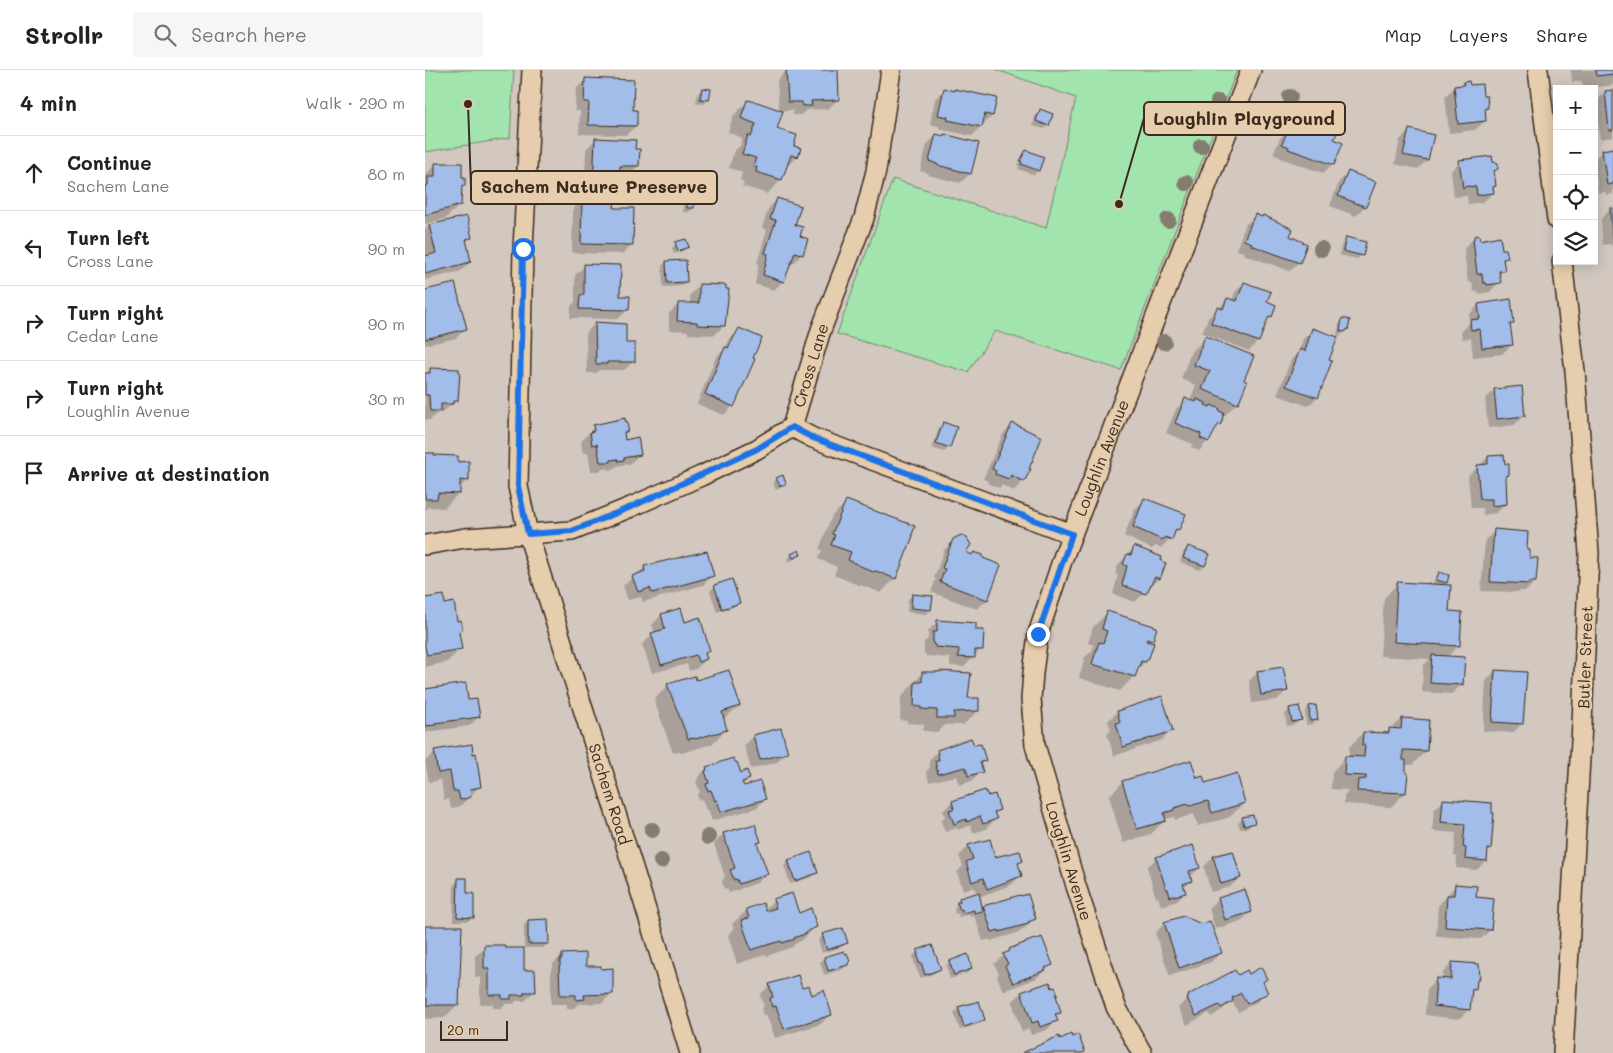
<!DOCTYPE html>
<meta charset="utf-8">
<style>
:root{--surface:#fff;--page:#f6f6f6;--text:#222;--muted:#767676;--line:#e0e0e0}
body{margin:0;font-family:Mali,sans-serif;background:var(--page);color:var(--text)}
.controls{position:absolute;right:15px;top:15px;display:grid;overflow:hidden;border-radius:0px;box-shadow:0 2px 12px #0003}
.controls button{width:45px;height:45px;display:grid;place-items:center;padding:0;border:0;border-bottom:1px solid var(--line);background:var(--surface);color:var(--text);font:25px sans-serif}
.scale{position:absolute;left:15px;bottom:12px;width:68px;box-sizing:border-box;padding-left:5px;border:2px solid #3b2a1e;border-top:0;font-size:14px;line-height:18px;white-space:nowrap;color:#3b2a1e;-webkit-text-stroke:4px #e6cdae;paint-order:stroke}
.stop{position:absolute;width:15px;height:15px;margin:-11px;border:4px solid #1a73e8;border-radius:50%;background:#fff}
.stop.end{background:#1a73e8;border-color:#fff;box-shadow:0 1px 5px #0008}
.list{margin:0;padding:0;list-style:none}
h2{display:flex;justify-content:space-between;align-items:center;height:65px;margin:0;padding:0 20px;font-size:21px}
h2 small{font-size:16px;font-weight:400;color:var(--muted)}
.list li{display:grid;grid-template-columns:32px 1fr auto;gap:15px;align-items:center;box-sizing:border-box;height:75px;padding:0 20px;border-top:1px solid var(--line)}
.list b{display:block;font-size:19px;white-space:nowrap}
.list p{margin:0;font-size:16px;white-space:nowrap;color:var(--muted)}
.list em{font-size:16px;font-style:normal;color:var(--muted)}
.icon{flex:none;width:28px;height:28px;fill:none;stroke:currentColor;stroke-width:2;stroke-linecap:round;stroke-linejoin:round}
.map{position:relative;flex:none;width:1188px;height:983px;overflow:hidden}
header{display:flex;align-items:center;gap:30px;box-sizing:border-box;height:70px;padding:0 25px;background:var(--surface);border-bottom:1px solid var(--line)}
header strong{font-size:24px}
nav{display:flex;gap:28px;margin-inline-start:auto;font-size:18px}
.search{width:350px;height:45px;background:var(--page);display:flex;align-items:center;gap:12px;box-sizing:border-box;padding:0 18px;border-radius:0px;color:var(--muted);font-size:19px}
main{display:flex}
aside{flex:1;background:var(--surface)}
.map>svg:first-child{display:block}
.green{fill:#a2e4ae;stroke:#6e8766}
.shadow{fill:#0003}
.building{fill:#a2bde9;stroke:#3b2a1e}
.lines{fill:none;stroke-linecap:round;stroke-linejoin:round}
.street-casing{stroke:#3b2a1e;stroke-width:22}
.street{stroke:#e6cdae;stroke-width:19}
.tree{fill:#847c6f}
.route{stroke:#1a73e8;stroke-width:6}
.labels{text-anchor:middle;stroke-width:5;stroke-linejoin:round;paint-order:stroke}
.street-label{font-size:16px;fill:#3b2a1e;stroke:#e6cdae}
.leader{fill:none;stroke:#3b2a1e;stroke-width:2}
.callout-dot{fill:#3b2a1e;stroke:#e6cdae;stroke-width:2}
.callout{fill:#e6cdae;stroke:#3b2a1e;stroke-width:2}
.callout-label{font-size:18px;text-anchor:middle;font-weight:bold;fill:#3b2a1e}
</style>
<header>
<strong>Strollr</strong>
<div class="search"><svg class="icon" aria-label="search" viewBox="0 0 24 24"><circle cx="10" cy="10" r="6"/><path d="M15 15l6 6"/></svg>Search here</div>
<nav><a>Map</a><a>Layers</a><a>Share</a></nav>
</header>
<main>
<aside>
<h2>4 min<small>Walk · 290 m</small></h2>
<ul class="list">
<li><svg class="icon" aria-label="ahead" viewBox="0 0 24 24"><path d="M12 20V5M6 11l6-6 6 6"/></svg><div><b>Continue</b><p>Sachem Lane</p></div><em>80 m</em></li>
<li><svg class="icon" aria-label="left" viewBox="0 0 24 24"><path d="M17 20v-9H6M10 6l-5 5 5 5"/></svg><div><b>Turn left</b><p>Cross Lane</p></div><em>90 m</em></li>
<li><svg class="icon" aria-label="right" viewBox="0 0 24 24"><path d="M7 20v-9h11M14 6l5 5-5 5"/></svg><div><b>Turn right</b><p>Cedar Lane</p></div><em>90 m</em></li>
<li><svg class="icon" aria-label="right" viewBox="0 0 24 24"><path d="M7 20v-9h11M14 6l5 5-5 5"/></svg><div><b>Turn right</b><p>Loughlin Avenue</p></div><em>30 m</em></li>
<li><svg class="icon" aria-label="arrive" viewBox="0 0 24 24"><path d="M6 21V4h12l-3 4 3 4H6"/></svg><div><b>Arrive at destination</b></div></li>
</ul>
</aside>
<div class="map">
<svg width="1188" height="983" viewBox="0 0 1188 983">
<rect width="100%" height="100%" fill="#d2c8c0"/>
<filter id="ink" filterUnits="userSpaceOnUse"><feTurbulence type="fractalNoise" baseFrequency=".02" numOctaves="2"/><feDisplacementMap in="SourceGraphic" scale="10" xChannelSelector="R" yChannelSelector="G"/><feConvolveMatrix kernelMatrix="1 2 1 2 8 2 1 2 1" color-interpolation-filters="sRGB"/></filter>
<g filter="url(#ink)">
<path class="green" d="M0,0H89L85,68L0,82Z
M572,0H812L696,300L570,261L543,302L412,264L468,109L621,158L651,28Z"/>
<path class="shadow" d="M362,0H410L413,29L403,39L381,40L376,45H368V40L356,41L350,59L367,77L372,87L360,98L356,110L342,124L317,116L319,112L315,110L317,102L304,98L309,81L315,76L317,68L303,62L308,46L323,31L354,41L352,10Z
M1146,0H1188V15L1158,19L1157,11L1147,12Z
M161,10L211,56L201,65L154,64L155,41H150L151,19Z
M1039,13L1057,28L1062,37L1059,40L1060,51L1050,60L1024,63L1020,26L1030,17H1036Z
M277,19L283,30L279,34L271,33L273,23Z
M519,20L567,46L547,66L514,59V56L505,54L510,29Z
M1180,22H1188V67L1175,69L1171,32Z
M615,41L623,55L619,59L608,56L610,45Z
M874,50L907,69L908,94L898,103L855,88V87L848,84L855,68Z
M984,61L1002,90L993,99L970,94L975,70Z
M511,65L552,74L545,104L535,113L503,105L504,103L495,101L502,75Z
M170,70L209,80L213,96L204,105H194L193,118L182,130L207,174L198,184L147,183L148,139L159,129L161,79Z
M1188,79V124L1181,125V122L1173,123L1169,89L1178,81Z
M601,82L613,100L609,105L593,99L594,96L592,95Z
M1035,91L1067,93L1072,98L1068,102L1070,116L1067,119L1068,123L1058,132L1043,134L1042,126L1029,127L1026,101Z
M11,94L35,108L39,116L35,119V135L20,149L0,154V105Z
M923,103L940,136L931,146L905,136L914,112Z
M352,129L368,156L373,167L377,184L368,194L365,192L358,211L349,220L330,214L334,193H332L342,160L337,158L343,139Z
M262,131L268,138L264,142H258V135Z
M1185,139H1188V176L1187,177L1186,174L1178,175L1176,149Z
M830,146L863,166L874,192L865,201L818,184L819,182L811,180L820,155Z
M41,147L46,167L41,172L45,192L36,201L0,210V160L4,156Z
M1050,167L1054,171L1076,181L1081,187L1077,192L1078,201L1073,206L1074,212L1065,222L1053,224L1052,221L1049,222L1047,212L1043,213L1039,180L1040,177Z
M922,168L937,185L932,189L914,185L917,173Z
M251,174L262,177L258,181L249,184L247,178Z
M241,192L260,212L256,216L238,217L237,196Z
M160,196L194,227L203,240L193,249L145,248L146,236L150,232V205Z
M820,213L840,232L846,246L841,251L833,271L824,281L777,263L783,248L803,229L807,231L810,222Z
M275,215L299,255L290,265L263,264V261L244,260V243L254,234H265V225Z
M0,222L41,258L31,268L0,275Z
M1053,235L1088,253L1084,257L1086,275L1077,284L1048,287L1046,268L1037,269L1036,261L1045,252L1044,245Z
M918,250L922,259L915,266H912L914,254Z
M170,253L199,274L209,291L199,300H174L171,303H162L161,263Z
M888,259L892,327L883,336L852,325L866,290L874,281L878,269Z
M314,260L308,336L299,345L272,334L291,287L299,280L305,269Z
M781,268L817,311L812,333L798,347H797L795,353L790,358L783,371L774,381L766,377L768,374L741,363L751,339L761,329L765,331L771,315L756,309L766,282Z
M5,300L32,330L17,343H13L5,350H0V304Z
M1070,320L1099,346L1089,355L1063,358L1060,329Z
M519,353L531,358L524,378L519,382L507,378L514,358Z
M587,355L598,411L589,421L577,415L574,418L562,413L563,411L558,409L578,364Z
M169,357L201,361L198,364L199,371L214,384L205,394L192,396L188,399L184,400L183,398L177,399L175,401H166L163,383H158L156,372Z
M0,385L31,393L42,410L34,419L33,424L19,438L3,437L0,440Z
M1063,387L1083,405L1080,408L1081,434L1071,443L1058,445V438H1046L1043,406Z
M352,409L360,413L351,420L348,413Z
M720,430L753,460L736,478L730,476L727,479L699,466L710,439Z
M422,432L470,508L456,523L436,515H433L409,505L412,497L393,489L397,480L394,479L407,446Z
M1070,461L1100,480L1110,512L1101,521H1095L1093,522L1056,521L1060,470Z
M529,470L539,483L575,495L562,530L552,539L506,522L511,509L509,508L519,480Z
M710,477L734,508L710,532L688,524L693,505L690,504L693,495Z
M763,477L779,496L775,500L755,492L759,481Z
M367,485H375L370,489L363,492L362,489Z
M220,497L287,506L278,515L218,532L216,527L203,530L198,516Z
M1014,503L1021,513L1017,516L1023,542L1034,575L1022,587L1037,614L1027,624L997,622L998,596L1005,589L955,586L959,528L973,513L1007,516L1010,508Z
M290,516L313,532L309,537L292,542L285,521Z
M488,525L505,539L501,544L482,542L483,529Z
M0,530L19,535L37,560L33,564L36,578L22,592L0,597Z
M682,543L727,570L724,573L720,592L711,601L709,606L695,621L654,608L660,587L667,581L669,575L663,573L668,557Z
M236,545L259,553L283,581L279,585L281,589L271,599L264,601L262,594L227,603L217,574L230,563L227,555Z
M513,551L549,561L556,579L539,597L525,596V588L501,586V584H499V572L503,569V561Z
M1070,601L1097,653L1088,663L1058,661L1061,611Z
M833,602L862,620L852,630L827,633L824,611Z
M498,603L542,629L553,641L538,655H520L513,662L498,661L499,654L482,653V651L475,650L476,627Z
M270,611L314,636L298,650L301,659L287,674L256,683L255,681L248,683L229,630L243,615Z
M0,620L42,631L54,647L44,656L2,662L0,664Z
M884,637L892,649L887,654L881,655L880,642Z
M865,639L875,650L871,654L862,656L860,644Z
M692,642L746,661L737,670L689,686L682,664L686,660L683,651Z
M977,649L1001,681L987,695H980V723L966,737L919,734V725L924,720L906,719L907,702L921,687H924V677L938,663L960,664Z
M328,666L361,683L352,692L326,699L319,675Z
M548,677L559,690L555,695L556,701L547,711L534,715L531,706L504,712L501,701L505,698L504,690L513,681Z
M10,682L55,716L35,736L26,739L24,729L19,730L16,710L4,712L0,691Z
M282,698L324,709L317,715L340,729L331,738L287,751L283,739L281,740L277,729L274,730L272,725L275,722L271,712L273,710L272,708Z
M771,710L819,733L805,747L773,756L769,744L750,750L749,747L741,749L726,764L698,773L684,726L698,712Z
M562,728L574,740L569,745L570,749L561,759L548,763L546,755L533,760L532,758L520,762L516,751L520,747L518,741L527,732Z
M1019,730L1065,779L1062,782L1061,790L1052,800L1031,798L1032,787L1029,786L1031,763L1007,761L1009,740Z
M818,748L828,753L824,757L815,759L813,753Z
M329,756L334,771L331,774L341,803L332,813L304,823L302,818L299,819L297,810L300,807L289,774L298,764Z
M544,776L570,789L597,790L592,795L596,805L586,815L554,827L557,839L559,837L609,849L600,858L592,863L565,871V869L558,871L549,845L545,847L544,844L534,847L533,843L530,844L529,838L531,836L530,833L534,829L552,825L549,817L538,820L532,802L538,796L534,786Z
M788,787L815,807L805,817L786,822L779,797Z
M732,788L774,798L765,807L766,811L759,818L760,822L750,832L736,836L733,827L731,828L722,797Z
M363,791L392,803L387,807L365,814L359,795Z
M33,810L41,825L48,847L43,851H28L29,814Z
M1030,816L1065,860L1056,869L1011,866L1013,836Z
M794,829L826,842L816,851L790,859L784,838Z
M349,830L391,857L376,871L371,873L367,877L342,886L341,884L312,894L303,865L309,859L307,854L322,840H339Z
M759,847L795,883L786,892L745,906L730,863L739,854Z
M103,851L122,874L118,878H99V855Z
M0,857L33,934L19,948L0,949Z
M398,866L421,873L417,877L397,883L393,870Z
M60,877L79,880L109,921L100,931H91L89,934H80L76,938H68V934H55V907H50V886Z
M585,880L626,895L610,909L578,921L572,906L574,904L569,894Z
M493,881L514,899L510,903L496,908L490,896L488,886Z
M137,885L160,897L186,924L177,933L153,934L149,938L142,939V934H126V900L128,897V894Z
M400,888L422,894L418,899L399,905L395,892Z
M525,892L546,899L542,903L525,909L521,896Z
M1027,893L1054,908L1051,911L1050,919L1045,924L1044,939L1034,949L1000,945L1002,919L1012,909L1017,910L1018,903Z
M823,906L837,913L842,922L832,932L813,942L807,931L797,940L786,947L784,943L762,955L753,938L764,926Z
M345,915L376,919L386,926L405,944L396,954L350,968L341,944L338,945L336,939L339,936L335,925Z
M629,918L634,936L633,938L634,942L630,947L631,950L622,960L606,965L604,959L597,962L587,932L596,923Z
M534,938L558,950L554,954L535,960L529,943Z"/>
<path class="building" d="M361,0H413L414,30L386,31L387,36H377V32H363Z
M1171,0H1188V4L1172,6Z
M160,8L209,10L208,40H212V56L163,55L164,32H159Z
M1044,11L1045,15L1057,14L1058,26H1062L1063,38H1060L1061,51L1033,54L1029,16L1039,15L1038,12Z
M277,18L286,19L284,30L275,29Z
M519,18L530,21V19L572,28L568,46L560,44L557,57L522,50L523,47L513,45Z
M1188,20V60H1184L1180,21Z
M322,30L332,32L358,41L352,59L372,65L369,76L376,78L373,87L366,85L357,110L331,102L332,97L328,96L331,88L317,84L323,65L326,67L331,54L316,48Z
M615,39L628,44L624,56L611,51Z
M874,48L912,63L909,69L918,73L909,95L863,79L864,77L857,74L864,57L872,60L875,52L873,51Z
M984,59L1009,65L1003,90L978,85Z
M511,64L518,66L519,64L554,73L546,104L512,95V94L504,91Z
M170,68L211,70L210,79H215L214,96H195V119L168,118Z
M1188,78V114L1182,115L1177,80Z
M601,80L619,87L614,101L596,94L597,92L595,91Z
M1067,86L1068,92L1073,93V99L1069,101L1071,116L1068,117L1069,123L1052,125L1051,117L1042,116L1038,118L1034,90Z
M10,93H37V107H40V116H37L36,135L0,145V116L3,115V107H10Z
M923,101L951,112L941,137L913,126Z
M157,128L190,129L189,138H209L208,175L156,174Z
M352,128L376,136L370,155L378,157L375,166L383,169L378,185L370,182L359,212L338,205L343,184L340,183L351,150L345,149Z
M262,130H269V138H262Z
M1185,138H1188V166H1187Z
M830,144L837,147L838,145L868,159L865,166L882,174L875,193L826,175L827,173L819,170Z
M42,146L47,168L41,169L46,192L0,204V186L11,183L4,155Z
M1054,165L1055,170L1075,166L1077,179H1081L1083,188L1078,189L1080,201H1074L1076,213L1062,215L1061,213H1058L1057,204H1052L1048,169H1049V166Z
M921,167L941,172L938,186L918,181Z
M261,169L264,177L253,181L250,172Z
M261,190L262,212L242,213L241,191Z
M159,194L196,195L195,226H205L204,240L154,239L155,225H159Z
M819,212L846,222L842,231L851,235L847,247L844,246L834,272L786,253L792,237L798,239L802,228L812,231Z
M30,213L42,259L0,269V220Z
M274,214L301,215V219H304L300,256L272,255V252L252,251L253,233H274Z
M1086,229L1089,254H1085L1088,275L1057,278L1055,259L1046,260L1045,250L1055,249L1053,234Z
M917,248L925,250L923,260H921L920,262L915,261Z
M170,252L201,254V273H210V292H182V294H171Z
M314,258L337,268L328,288L330,289L309,337L280,324L300,277L303,278Z
M887,258L913,267L904,290L907,291L893,328L861,316L875,279L880,281Z
M780,266L829,286L819,310L822,312L813,334L777,319L785,301L769,295Z
M5,298L34,299V302H35L33,331H28V334H16V341H5L4,325H0V303H5Z
M1097,316L1100,346L1072,349L1069,319Z
M760,328L771,332L772,329L781,333L780,335L785,337L786,335L795,339L794,341L799,343L796,354L793,355L784,372L775,368L776,364L750,353Z
M200,348V351H202L203,358L202,362H199L200,370L213,367L216,385L203,387L199,388V390L193,391V389L186,390V392H175L172,374L167,375L165,362L169,361L168,355Z
M518,352L532,357L525,378L511,373Z
M587,353L617,367L604,399H606L599,412L586,405L584,409L570,404L571,401L567,399Z
M0,383H9V385L33,386V392L44,391V411L35,410V424L13,423L12,429H0Z
M1079,385L1080,394H1084V405L1081,406L1082,434L1067,436V429H1055L1052,395L1063,394V386Z
M358,405L361,414L355,416L351,408Z
M719,428L761,444L754,460L751,459L747,470L740,467L737,470L708,457Z
M421,430L490,456L487,465L488,466L471,509L451,501L448,502L423,490L426,482L406,475L410,465L407,464Z
M1069,459L1103,462L1102,479L1105,480V488H1113L1111,512H1104V514L1065,512Z
M536,465L542,468L546,475L541,482L547,485L549,482L558,485V488L576,495L563,530L515,512L520,499L517,498L528,469Z
M709,476L737,487L736,491L741,493L735,509L730,507L721,524L697,515L702,496L698,494L702,484L706,485Z
M763,476L785,484L780,496L758,488Z
M374,480L376,485L368,488L366,484Z
M282,481L289,506L227,523L225,518L213,522L207,506L220,501L219,496Z
M1014,502L1024,505L1022,513L1011,510Z
M307,509L315,533L297,539L289,515Z
M972,512L1026,515L1024,541L1037,542L1035,576L969,572Z
M487,524L508,526L506,540L486,538Z
M19,525L20,534L29,532L32,551L36,550L38,561L34,562L37,579L2,585L0,577V528Z
M256,538L260,552L275,547L285,581L280,583L282,589L273,592L271,585L236,595L226,563L240,559L236,544Z
M682,541L732,557L728,571L722,569L721,571L729,573L724,588H723L721,592L716,591L710,607L667,594L674,572L678,573L682,561L677,559Z
M512,550L551,553V560H559L558,580H550V588L533,587L534,579L510,577V575L508,574V562H512Z
M1007,585L1040,587L1038,615L1005,613Z
M858,597L863,621L836,625L832,601Z
M304,600L315,636L297,642L302,660L270,669L269,668L263,669L242,614L270,606L271,610Z
M1070,600L1102,602L1098,654L1067,652Z
M514,601L546,603L543,628H554V641L529,642V648H512V640L496,639V637L489,636L490,612H497V602H514Z
M41,613L43,630L52,629L55,647L10,653L11,655L0,656V619Z
M737,626L748,661L698,677L691,653L695,652L692,641Z
M891,635L893,650L885,651L884,636Z
M874,636L877,650L867,652L864,638Z
M977,648L1004,650L1002,681L978,680V690H981V703H983L981,723L932,721L933,710L941,709V706L919,705L920,686L939,687L940,675H937L938,662L964,663V658L976,659Z
M356,658L363,683L335,690L328,665Z
M546,668L549,675L556,674L561,691L555,692L558,702L543,706L541,697L513,704L510,691L514,690L512,680Z
M47,674L48,684L51,683L56,717L45,719L46,727L35,730L33,721H28L25,701L13,703L9,680Z
M308,688L310,692H312L316,703L322,700L325,709L317,712L319,716L335,711L341,729L296,742L292,730L290,731L286,720L283,721L281,714L284,713L280,701L282,700L281,697Z
M766,690L772,708L778,706L780,713L812,703L820,733L787,743L783,731L764,736L763,734L749,738V740L739,743L741,751L712,759L697,711Z
M560,720L563,726L570,724L575,740L569,742L572,749L558,754L555,746L542,752L541,749L529,754L524,740L529,739L527,731Z
M1018,729L1067,733V743H1069L1066,780L1063,779L1062,791L1040,789L1041,778L1038,777L1040,754L1016,752Z
M828,745L830,753L819,756L817,747Z
M330,754L336,772L332,773L343,804L314,814L312,809L309,810L305,800L310,798L298,763Z
M565,769L570,787L595,781L598,791L593,793L597,806L562,819L558,808L547,812L541,792L548,789L543,775Z
M768,775L775,798L764,801L767,811L758,814L761,823L745,827L743,819H741L731,787Z
M808,781L816,808L796,814L788,786Z
M386,782L393,803L370,811L363,790Z
M33,808H42V823H49V848L32,847Z
M1030,814L1052,816L1051,827L1069,829L1066,860L1020,857L1022,825H1029Z
M820,819L827,842L800,850L793,828Z
M367,823L374,843L386,838L392,857L382,861V863L369,868L370,869L357,873L356,871L326,880L316,850L324,848L321,839L338,833L341,841L351,838L348,829Z
M551,823H554L558,841L549,843V840L538,843L537,839L535,840L532,832H535L534,828Z
M603,824L611,849L603,852V854L574,862V860L567,862L558,836L595,825L596,826Z
M759,846L776,854L785,851L797,883L754,898L739,852Z
M123,849L124,874H103V850Z
M0,856H37L34,935H2V928H0Z
M418,858L423,873L402,880L397,864Z
M617,867L628,895L620,898L621,900L588,913L580,896L583,894L578,884L585,881L584,879L609,869L610,870Z
M59,875H80V878H99V900H110L111,922H99V925H86V929H77V925H64V898H59Z
M507,875L516,899L500,905L496,892L494,893L492,880Z
M419,881L420,884L422,883L425,892L423,893V895L403,901L399,887Z
M161,883V896H176V899L188,898V924L159,925L160,929L151,930V925H135L134,896H135V889H137V884Z
M543,884L547,899L529,905L524,891Z
M1027,892L1054,894L1055,908L1052,910L1051,920L1047,919L1045,940L1009,936L1011,908L1026,909Z
M836,897L842,909L838,912L843,923L822,934L816,923L807,928L808,931L796,938L794,935L771,946L762,928L764,927L763,925L810,900L813,905L822,900L824,904Z
M373,905L377,918L384,916L387,925L399,920L407,945L359,959L351,936L347,937L345,928L348,927L344,914Z
M625,912L627,918L630,917L633,924L631,925L636,943L630,944L633,951L615,957L613,951L607,953L596,922Z
M554,931L560,950L539,957L533,937Z
M646,964L647,967L653,964L660,982L657,983H597L634,966L635,969Z"/>
<g class="lines">
<g class="street-casing">
<g id="street">
<path id="s1" d="M107,0L98,179L93,416L103,464L215,820L265,983"/>
<path d="M1113,0L1132,150"/>
<path d="M1137,191L1150,301L1164,483L1157,654L1138,983"/>
<path d="M367,357L388,368L647,464"/>
<path id="s2" d="M0,475L40,468L147,461L206,437L276,406L332,379L367,357L396,260L439,148L451,101L466,0"/>
<path id="s3" d="M717,983L691,937L651,816L610,675L606,629L608,603L613,564L639,485L826,0"/>
</g>
</g>
<use href="#street" class="street"/>
</g>
<g class="tree">
<circle cx="865" cy="27" r="8"/>
<circle cx="793" cy="32" r="8"/>
<circle cx="776" cy="76" r="8"/>
<circle cx="761" cy="113" r="8"/>
<circle cx="743" cy="150" r="8"/>
<circle cx="896" cy="179" r="8"/>
<circle cx="739" cy="272" r="8"/>
<circle cx="227" cy="760" r="8"/>
<circle cx="283" cy="767" r="8"/>
<circle cx="236" cy="791" r="8"/>
</g>
</g>
<g class="lines" filter="url(#ink)">
<path class="route" d="M98,179L93,416L103,464L147,461L206,437L332,379L367,357L388,368L647,464L613,564"/>
</g>
<g class="labels">
<g class="street-label">
<text dy="6" stroke="none"><textPath href="#s2" startOffset="456">Cross Lane</textPath></text>
<text dy="6" stroke="none"><textPath href="#s3" startOffset="626">Loughlin Avenue</textPath></text>
<text transform="translate(1160 587) rotate(-88)" y="6">Butler Street</text>
<text dy="6" stroke="none"><textPath href="#s1" startOffset="738">Sachem Road</textPath></text>
<text transform="translate(644 791) rotate(73)" y="6">Loughlin Avenue</text>
</g>
</g>
<path class="leader" d="M694 134L719 48M43 34L46 117"/>
<g class="callout-dot">
<circle cx="694" cy="134" r="5"/>
<circle cx="43" cy="34" r="5"/>
</g>
<g class="callout">
<rect x="719" y="32" width="201" height="33" rx="5"/>
<rect x="46" y="101" width="246" height="33" rx="5"/>
</g>
<g class="callout-label">
<text x="819" y="55">Loughlin Playground</text>
<text x="169" y="123">Sachem Nature Preserve</text>
</g>
</svg>
<div class="controls">
<button>+</button>
<button>−</button>
<button><svg class="icon" aria-label="locate" viewBox="0 0 24 24"><circle cx="12" cy="12" r="6"/><path d="M12 2v4M12 18v4M2 12h4M18 12h4"/></svg></button>
<button><svg class="icon" aria-label="layers" viewBox="0 0 24 24"><path d="M12 4l9 5-9 5-9-5zM3 14l9 5 9-5"/></svg></button>
</div>
<div class="scale">20 m</div>
<div class="stop" style="left:98px;top:179px"></div>
<div class="stop end" style="left:613px;top:564px"></div>
</div>
</main>
